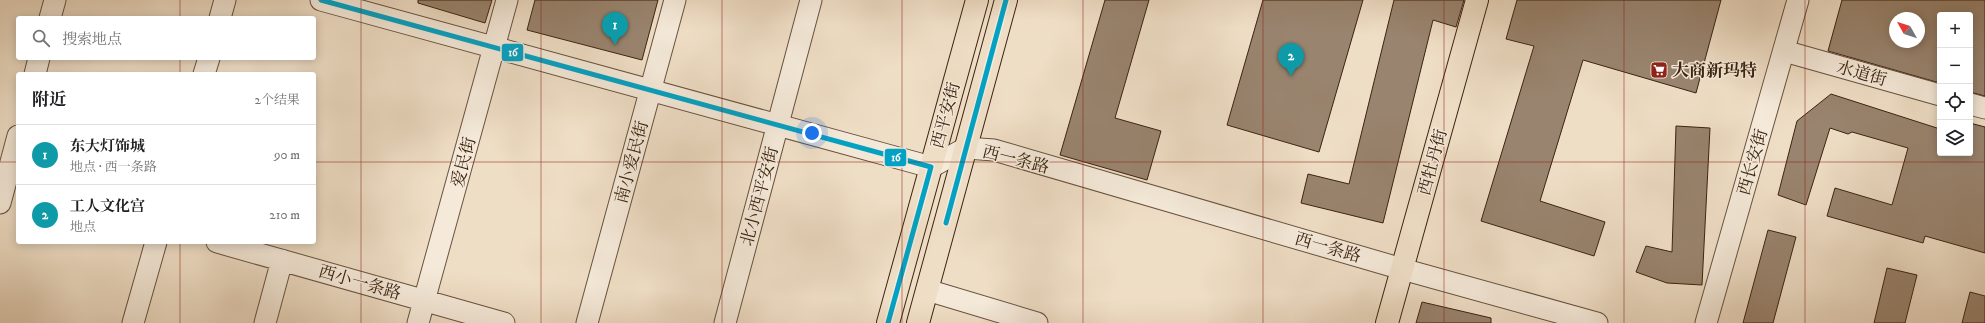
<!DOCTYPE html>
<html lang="zh">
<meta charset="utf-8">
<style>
:root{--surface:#fff;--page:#f2f2f2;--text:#202124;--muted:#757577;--line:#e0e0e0;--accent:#8f2418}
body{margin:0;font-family:"IM FELL DW Pica","Noto Serif SC",serif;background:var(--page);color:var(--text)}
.controls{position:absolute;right:12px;top:12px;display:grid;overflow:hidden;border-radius:4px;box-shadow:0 2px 10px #0003}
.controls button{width:36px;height:36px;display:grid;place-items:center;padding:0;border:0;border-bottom:1px solid var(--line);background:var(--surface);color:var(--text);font:20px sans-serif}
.compass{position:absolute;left:1889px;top:12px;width:36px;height:36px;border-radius:50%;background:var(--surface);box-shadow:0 2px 10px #0003;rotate:309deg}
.you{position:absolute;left:812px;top:133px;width:14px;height:14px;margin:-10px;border:3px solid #fff;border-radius:50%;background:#1a73e8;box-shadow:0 0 0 6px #1a73e833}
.badge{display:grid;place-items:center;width:26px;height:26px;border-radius:50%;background:var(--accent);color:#fff;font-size:13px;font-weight:700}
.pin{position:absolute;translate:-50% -33px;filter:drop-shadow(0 1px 2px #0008)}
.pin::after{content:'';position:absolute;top:21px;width:14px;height:12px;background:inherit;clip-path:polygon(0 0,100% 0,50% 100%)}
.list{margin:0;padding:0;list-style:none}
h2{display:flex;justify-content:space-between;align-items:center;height:52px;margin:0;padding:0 16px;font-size:17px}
h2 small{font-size:13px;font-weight:400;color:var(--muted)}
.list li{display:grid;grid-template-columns:26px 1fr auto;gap:12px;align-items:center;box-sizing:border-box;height:60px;padding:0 16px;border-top:1px solid var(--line)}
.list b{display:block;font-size:15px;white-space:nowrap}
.list p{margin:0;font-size:13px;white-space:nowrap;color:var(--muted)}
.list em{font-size:13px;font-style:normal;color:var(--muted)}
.icon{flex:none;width:22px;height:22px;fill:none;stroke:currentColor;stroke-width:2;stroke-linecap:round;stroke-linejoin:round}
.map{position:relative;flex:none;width:1985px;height:323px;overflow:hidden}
.search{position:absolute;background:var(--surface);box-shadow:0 2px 10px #0003;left:16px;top:16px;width:300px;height:44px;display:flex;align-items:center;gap:10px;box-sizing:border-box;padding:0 14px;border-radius:4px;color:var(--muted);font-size:15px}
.panel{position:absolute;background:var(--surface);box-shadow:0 2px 10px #0003;left:16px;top:72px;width:300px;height:172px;border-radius:4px}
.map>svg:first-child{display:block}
.building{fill:#99846f;stroke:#3b2310;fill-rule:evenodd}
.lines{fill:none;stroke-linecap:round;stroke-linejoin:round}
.minor-casing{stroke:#68523e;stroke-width:23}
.major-casing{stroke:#3b2310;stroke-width:24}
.minor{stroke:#f5eada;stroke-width:21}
.major{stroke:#efdec6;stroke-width:22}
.bus-1-casing{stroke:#f5eada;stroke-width:8}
.bus-1{stroke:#03a2c4;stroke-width:5}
.grid{fill:none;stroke:#8f2418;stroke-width:1;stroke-opacity:0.55}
.labels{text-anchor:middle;stroke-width:3;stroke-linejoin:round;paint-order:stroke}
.poi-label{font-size:17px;font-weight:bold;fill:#3b2310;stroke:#f5eada;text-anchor:start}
.street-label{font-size:17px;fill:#3b2310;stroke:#f5eada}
.line-badge{stroke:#f5eada;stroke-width:1.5}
.badge-label{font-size:11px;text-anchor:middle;font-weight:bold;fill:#fff}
</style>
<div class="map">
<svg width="1985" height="323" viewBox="0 0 1985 323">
<rect width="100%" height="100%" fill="#efdec6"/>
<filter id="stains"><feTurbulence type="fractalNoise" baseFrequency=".005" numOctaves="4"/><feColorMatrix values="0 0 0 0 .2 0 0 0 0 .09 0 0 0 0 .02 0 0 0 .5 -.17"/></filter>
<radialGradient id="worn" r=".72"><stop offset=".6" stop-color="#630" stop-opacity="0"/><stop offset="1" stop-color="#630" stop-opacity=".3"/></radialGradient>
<path class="building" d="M418,0H492L485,23L418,3Z
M535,0H658L642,60L527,30Z
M1105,0H1149L1115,118L1161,131L1147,180L1060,155Z
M1263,0H1363L1319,152L1227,125Z
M1394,0H1464L1456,27L1433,20L1383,223L1301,203L1308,174L1349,184Z
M1517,0H1721L1696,93L1583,60L1540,201L1605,222L1594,256L1481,221L1534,46L1506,39Z
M1842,0H1985V96L1970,92V15H1940V83L1828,51ZM1895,18H1919V42H1895Z
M1831,94L1940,129V153H1970V123L1985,127V253L1925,236L1923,243L1827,216L1835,188L1892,205L1908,148L1852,132L1848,134L1830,128L1806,205L1778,195L1797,121Z
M1676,126L1710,128L1702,285L1667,283L1636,272L1646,246L1672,252Z
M1768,230L1796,237L1773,323H1743Z
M1887,268L1917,275L1905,323H1874Z
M1970,292L1985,296V323H1962Z
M1422,302L1491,318V323H1416Z"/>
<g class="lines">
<g class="minor-casing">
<path id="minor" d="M321,0L931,167L966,148L994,150L1402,269L1597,323
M50,18L55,0
M220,18L225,0
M1784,51L1940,95
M35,74L39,58
M204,74L209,58
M1970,104L1985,108
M0,203L18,136
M217,242L504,323
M927,290L1037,323
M133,323L156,242
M265,323L282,260
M418,323L507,0
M587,323L675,0
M725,323L811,0
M1706,323L1798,0"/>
</g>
<g class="major-casing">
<path id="major" d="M888,323L977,0
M918,323L1006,0
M1387,323L1477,0"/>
</g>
<use href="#minor" class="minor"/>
<use href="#major" class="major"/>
<g class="bus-1-casing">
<path id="bus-1" d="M321,0L931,167L888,323
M946,223L1006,0"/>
</g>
<use href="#bus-1" class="bus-1"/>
</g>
<path class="grid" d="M180,0V18M361,0V323M541,0V323M722,0V323M902,0V323M1083,0V323M1263,0V323M1444,0V323M1624,0V323M1805,0V323M180,58V74M0,162H18M314,162H1985M180,242V323"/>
<defs>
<g id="supermarket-square" transform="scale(0.9)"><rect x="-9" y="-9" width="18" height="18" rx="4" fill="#8f2418" stroke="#f5eada"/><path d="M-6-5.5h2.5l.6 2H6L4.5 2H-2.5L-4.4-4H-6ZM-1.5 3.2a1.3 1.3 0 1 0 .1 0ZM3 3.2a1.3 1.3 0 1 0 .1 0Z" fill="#fff"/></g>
</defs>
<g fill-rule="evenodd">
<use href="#supermarket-square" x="1659" y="70"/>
</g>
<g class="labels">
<g class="poi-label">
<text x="1672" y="76">大商新玛特</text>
</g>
<g class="street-label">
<text transform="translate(1862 73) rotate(16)" y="6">水道街</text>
<text transform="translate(945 115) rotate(-75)" y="6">西平安街</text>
<text transform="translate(1016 159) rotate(14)" y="6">西一条路</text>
<text transform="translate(463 162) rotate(-75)" y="6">爱民街</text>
<text transform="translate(631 162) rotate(-75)" y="6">南小爱民街</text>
<text transform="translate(1432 162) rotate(-75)" y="6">西牡丹街</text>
<text transform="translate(1752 162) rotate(-74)" y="6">西长安街</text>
<text transform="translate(759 196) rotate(-75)" y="6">北小西平安街</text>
<text transform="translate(1328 247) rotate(16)" y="6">西一条路</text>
<text transform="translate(360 282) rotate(16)" y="6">西小一条路</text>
</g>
</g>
<g class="line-badge">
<rect x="501" y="43" width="23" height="19" rx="4" fill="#03a2c4"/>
<rect x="884" y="148" width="23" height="19" rx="4" fill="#03a2c4"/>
</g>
<g class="badge-label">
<text x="513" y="56">16</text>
<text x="896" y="161">16</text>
</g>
<rect width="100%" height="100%" filter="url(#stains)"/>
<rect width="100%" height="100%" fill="url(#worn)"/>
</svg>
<div class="controls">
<button>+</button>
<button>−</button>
<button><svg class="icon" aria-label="locate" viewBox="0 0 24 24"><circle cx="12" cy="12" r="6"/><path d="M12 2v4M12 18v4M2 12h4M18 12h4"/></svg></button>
<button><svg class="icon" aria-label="layers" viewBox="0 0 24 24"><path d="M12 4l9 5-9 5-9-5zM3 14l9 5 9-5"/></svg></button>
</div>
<svg class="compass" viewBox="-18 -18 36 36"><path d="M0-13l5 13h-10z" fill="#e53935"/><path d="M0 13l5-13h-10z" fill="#757577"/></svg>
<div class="you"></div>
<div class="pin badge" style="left:615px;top:45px;background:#0f9aa8">1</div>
<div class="pin badge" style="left:1291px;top:76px;background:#0f9aa8">2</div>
<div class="search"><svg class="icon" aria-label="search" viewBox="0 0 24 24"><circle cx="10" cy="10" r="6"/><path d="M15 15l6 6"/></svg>搜索地点</div>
<section class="panel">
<h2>附近<small>2个结果</small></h2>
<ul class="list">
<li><span class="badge" style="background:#0f9aa8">1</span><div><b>东大灯饰城</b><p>地点 · 西一条路</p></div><em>90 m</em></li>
<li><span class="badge" style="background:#0f9aa8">2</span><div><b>工人文化宫</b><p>地点</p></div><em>210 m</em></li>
</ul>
</section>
</div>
